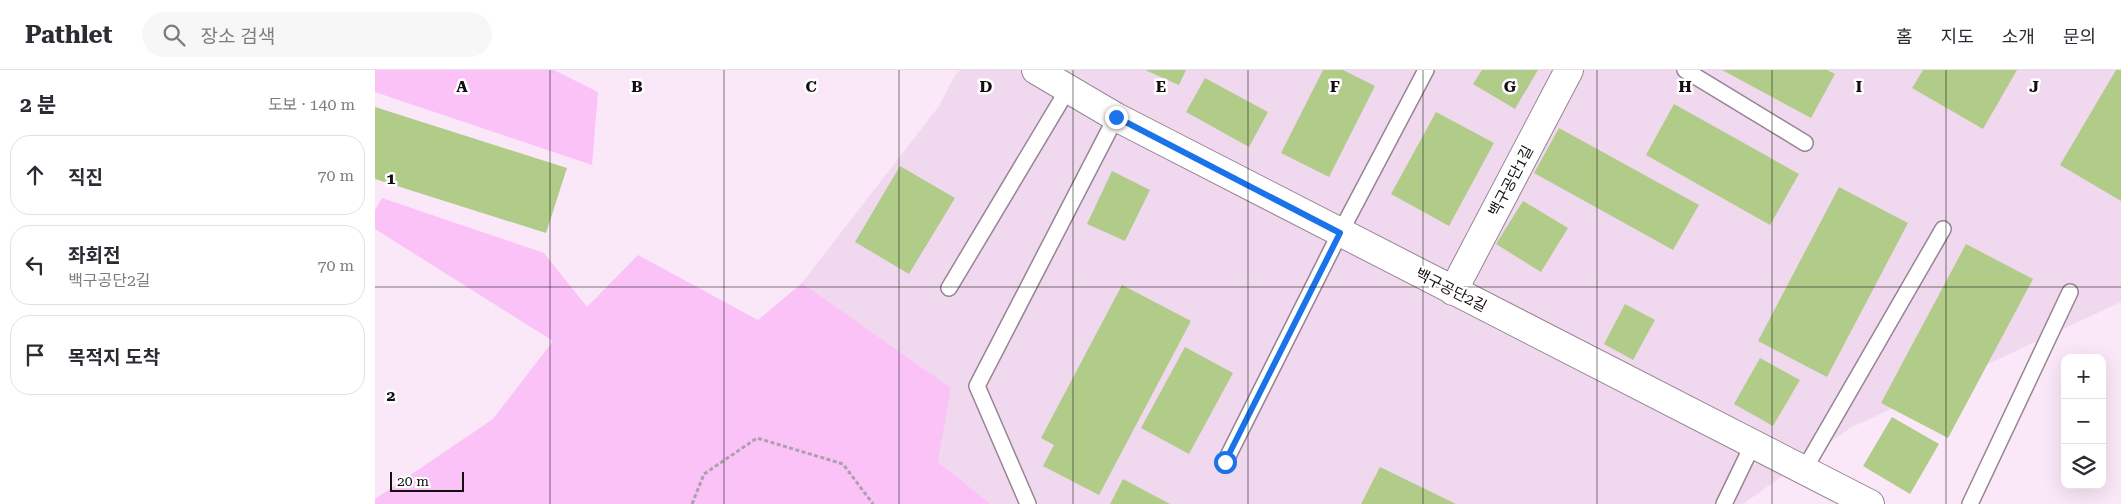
<!DOCTYPE html>
<html lang="ko">
<meta charset="utf-8">
<style>
:root{--surface:#fff;--page:#f7f7f7;--text:#2b2b33;--muted:#7c7c81;--line:#e1e1e2}
body{margin:0;font-family:"Roboto Serif","Noto Sans KR",serif;background:var(--page);color:var(--text)}
.controls{position:absolute;right:15px;bottom:15px;display:grid;overflow:hidden;border-radius:10px;box-shadow:0 5px 20px #0002}
.controls button{width:45px;height:45px;display:grid;place-items:center;padding:0;border:0;border-bottom:1px solid var(--line);background:var(--surface);color:var(--text);font:25px sans-serif}
.scale{position:absolute;left:15px;bottom:12px;width:74px;box-sizing:border-box;padding-left:5px;border:2px solid #140e13;border-top:0;font-size:14px;line-height:18px;white-space:nowrap;color:#140e13;-webkit-text-stroke:4px #fff;paint-order:stroke}
.stop{position:absolute;width:15px;height:15px;margin:-11px;border:4px solid #1a73e8;border-radius:50%;background:#fff}
.stop.end{background:#1a73e8;border-color:#fff;box-shadow:0 1px 5px #0008}
.list{margin:0;padding:0;list-style:none}
h2{display:flex;justify-content:space-between;align-items:center;height:65px;margin:0;padding:0 20px;font-size:21px}
h2 small{font-size:16px;font-weight:400;color:var(--muted)}
.list li{display:grid;grid-template-columns:32px 1fr auto;gap:15px;align-items:center;box-sizing:border-box;height:80px;margin:0 10px 10px;padding:0 10px;border:1px solid var(--line);border-radius:20px}
.list b{display:block;font-size:19px;white-space:nowrap}
.list p{margin:0;font-size:16px;white-space:nowrap;color:var(--muted)}
.list em{font-size:16px;font-style:normal;color:var(--muted)}
.icon{flex:none;width:28px;height:28px;fill:none;stroke:currentColor;stroke-width:2;stroke-linecap:round;stroke-linejoin:round}
.map{position:relative;flex:none;width:1746px;height:434px;overflow:hidden}
header{display:flex;align-items:center;gap:30px;box-sizing:border-box;height:70px;padding:0 25px;background:var(--surface);border-bottom:1px solid var(--line)}
header strong{font-size:24px}
nav{display:flex;gap:28px;margin-inline-start:auto;font-size:18px}
.search{width:350px;height:45px;background:var(--page);display:flex;align-items:center;gap:12px;box-sizing:border-box;padding:0 18px;border-radius:28px;color:var(--muted);font-size:19px}
main{display:flex}
aside{flex:1;background:var(--surface)}
.map>svg:first-child{display:block}
.built{fill:#f0d8ee}
.green{fill:#fac2f7}
.building{fill:#b1cc89}
.lines{fill:none;stroke-linecap:round;stroke-linejoin:round}
.service-casing{stroke:#968594;stroke-width:18}
.minor-casing{stroke:#968594;stroke-width:30}
.path{stroke:#ad9fac;stroke-width:3;stroke-dasharray:4 2.5;stroke-linecap:butt}
.service{stroke:#fff;stroke-width:15}
.minor{stroke:#fff;stroke-width:28}
.route{stroke:#1a73e8;stroke-width:6}
.grid{fill:none;stroke:#140e13;stroke-width:1;stroke-opacity:0.55}
.labels{text-anchor:middle;stroke-width:5;stroke-linejoin:round;paint-order:stroke}
.street-label{font-size:15px;fill:#140e13;stroke:#fff}
.grid-label{font-size:16px;text-anchor:middle;font-weight:bold;fill:#140e13;stroke:#fff;stroke-width:5;stroke-linejoin:round;paint-order:stroke}
</style>
<header>
<strong>Pathlet</strong>
<div class="search"><svg class="icon" aria-label="search" viewBox="0 0 24 24"><circle cx="10" cy="10" r="6"/><path d="M15 15l6 6"/></svg>장소 검색</div>
<nav><a>홈</a><a>지도</a><a>소개</a><a>문의</a></nav>
</header>
<main>
<aside>
<h2>2 분<small>도보 · 140 m</small></h2>
<ul class="list">
<li><svg class="icon" aria-label="ahead" viewBox="0 0 24 24"><path d="M12 20V5M6 11l6-6 6 6"/></svg><div><b>직진</b></div><em>70 m</em></li>
<li><svg class="icon" aria-label="left" viewBox="0 0 24 24"><path d="M17 20v-9H6M10 6l-5 5 5 5"/></svg><div><b>좌회전</b><p>백구공단2길</p></div><em>70 m</em></li>
<li><svg class="icon" aria-label="arrive" viewBox="0 0 24 24"><path d="M6 21V4h12l-3 4 3 4H6"/></svg><div><b>목적지 도착</b></div></li>
</ul>
</aside>
<div class="map">
<svg width="1746" height="434" viewBox="0 0 1746 434">
<rect width="100%" height="100%" fill="#fae8f9"/>
<path class="built" d="M585,0H1746V232L1475,358L1368,434H616L563,392L576,318L427,213L564,36L579,7Z"/>
<path class="green" d="M0,0H179L223,22L217,95L0,22Z
M7,128L169,183L212,237L263,185L383,250L427,213L576,318L563,392L616,434H0V429L118,349L178,271L0,159V140Z"/>
<path class="building" d="M770,0H811L804,15Z
M948,0H968L1000,16L954,107L906,83Z
M1107,0H1163L1140,39L1098,14Z
M1347,0H1452L1460,4L1436,48Z
M1548,0H1642L1608,59L1537,18Z
M1741,0H1746V131L1685,95Z
M830,8L893,42L874,77L811,42Z
M1299,34L1424,104L1395,155L1271,85Z
M0,37L192,98L171,163L0,109Z
M1061,42L1119,73L1074,156L1016,124Z
M1184,58L1324,135L1298,180L1159,103Z
M525,96L580,128L534,204L480,172Z
M737,101L775,120L750,171L712,154Z
M1464,117L1533,153L1452,307L1383,271Z
M1148,131L1193,158L1166,202L1121,174Z
M1591,174L1658,209L1573,368L1506,333Z
M747,215L816,251L724,425L668,396L679,375L666,368Z
M1250,234L1280,250L1258,290L1229,274Z
M810,277L858,303L814,384L766,358Z
M1385,288L1425,310L1398,356L1359,334Z
M1517,347L1564,374L1535,424L1488,396Z
M1005,397L1081,434H986Z
M748,409L795,434H735Z"/>
<g class="lines">
<g class="service-casing">
<path id="service" d="M1310,0L1430,73
M574,218L693,19
M850,392L965,163L1051,0
M1429,400L1568,159
M653,434L602,316L741,47
M1349,434L1378,374
M1595,434L1695,222"/>
</g>
<g class="minor-casing">
<path id="minor" d="M661,0L741,47L1495,434
M1078,221L1194,0"/>
</g>
<path class="path" d="M317,434L329,404L382,368L468,394L498,434"/>
<use href="#service" class="service"/>
<use href="#minor" class="minor"/>
</g>
<g class="lines">
<path class="route" d="M741,47L965,163L850,392"/>
</g>
<path class="grid" d="M175,0V434M349,0V434M524,0V434M698,0V434M873,0V434M1048,0V434M1222,0V434M1397,0V434M1571,0V434M0,217H1746"/>
<g class="labels">
<g class="street-label">
<text transform="translate(1136 111) rotate(-62)" y="5">백구공단1길</text>
<text transform="translate(1076 220) rotate(27)" y="5">백구공단2길</text>
</g>
</g>
<g class="grid-label">
<text x="87" y="22">A</text>
<text x="262" y="22">B</text>
<text x="436" y="22">C</text>
<text x="611" y="22">D</text>
<text x="786" y="22">E</text>
<text x="960" y="22">F</text>
<text x="1135" y="22">G</text>
<text x="1310" y="22">H</text>
<text x="1484" y="22">I</text>
<text x="1659" y="22">J</text>
<text x="16" y="114">1</text>
<text x="16" y="331">2</text>
</g>
</svg>
<div class="controls">
<button>+</button>
<button>−</button>
<button><svg class="icon" aria-label="layers" viewBox="0 0 24 24"><path d="M12 4l9 5-9 5-9-5zM3 14l9 5 9-5"/></svg></button>
</div>
<div class="scale">20 m</div>
<div class="stop" style="left:850px;top:392px"></div>
<div class="stop end" style="left:741px;top:47px"></div>
</div>
</main>
